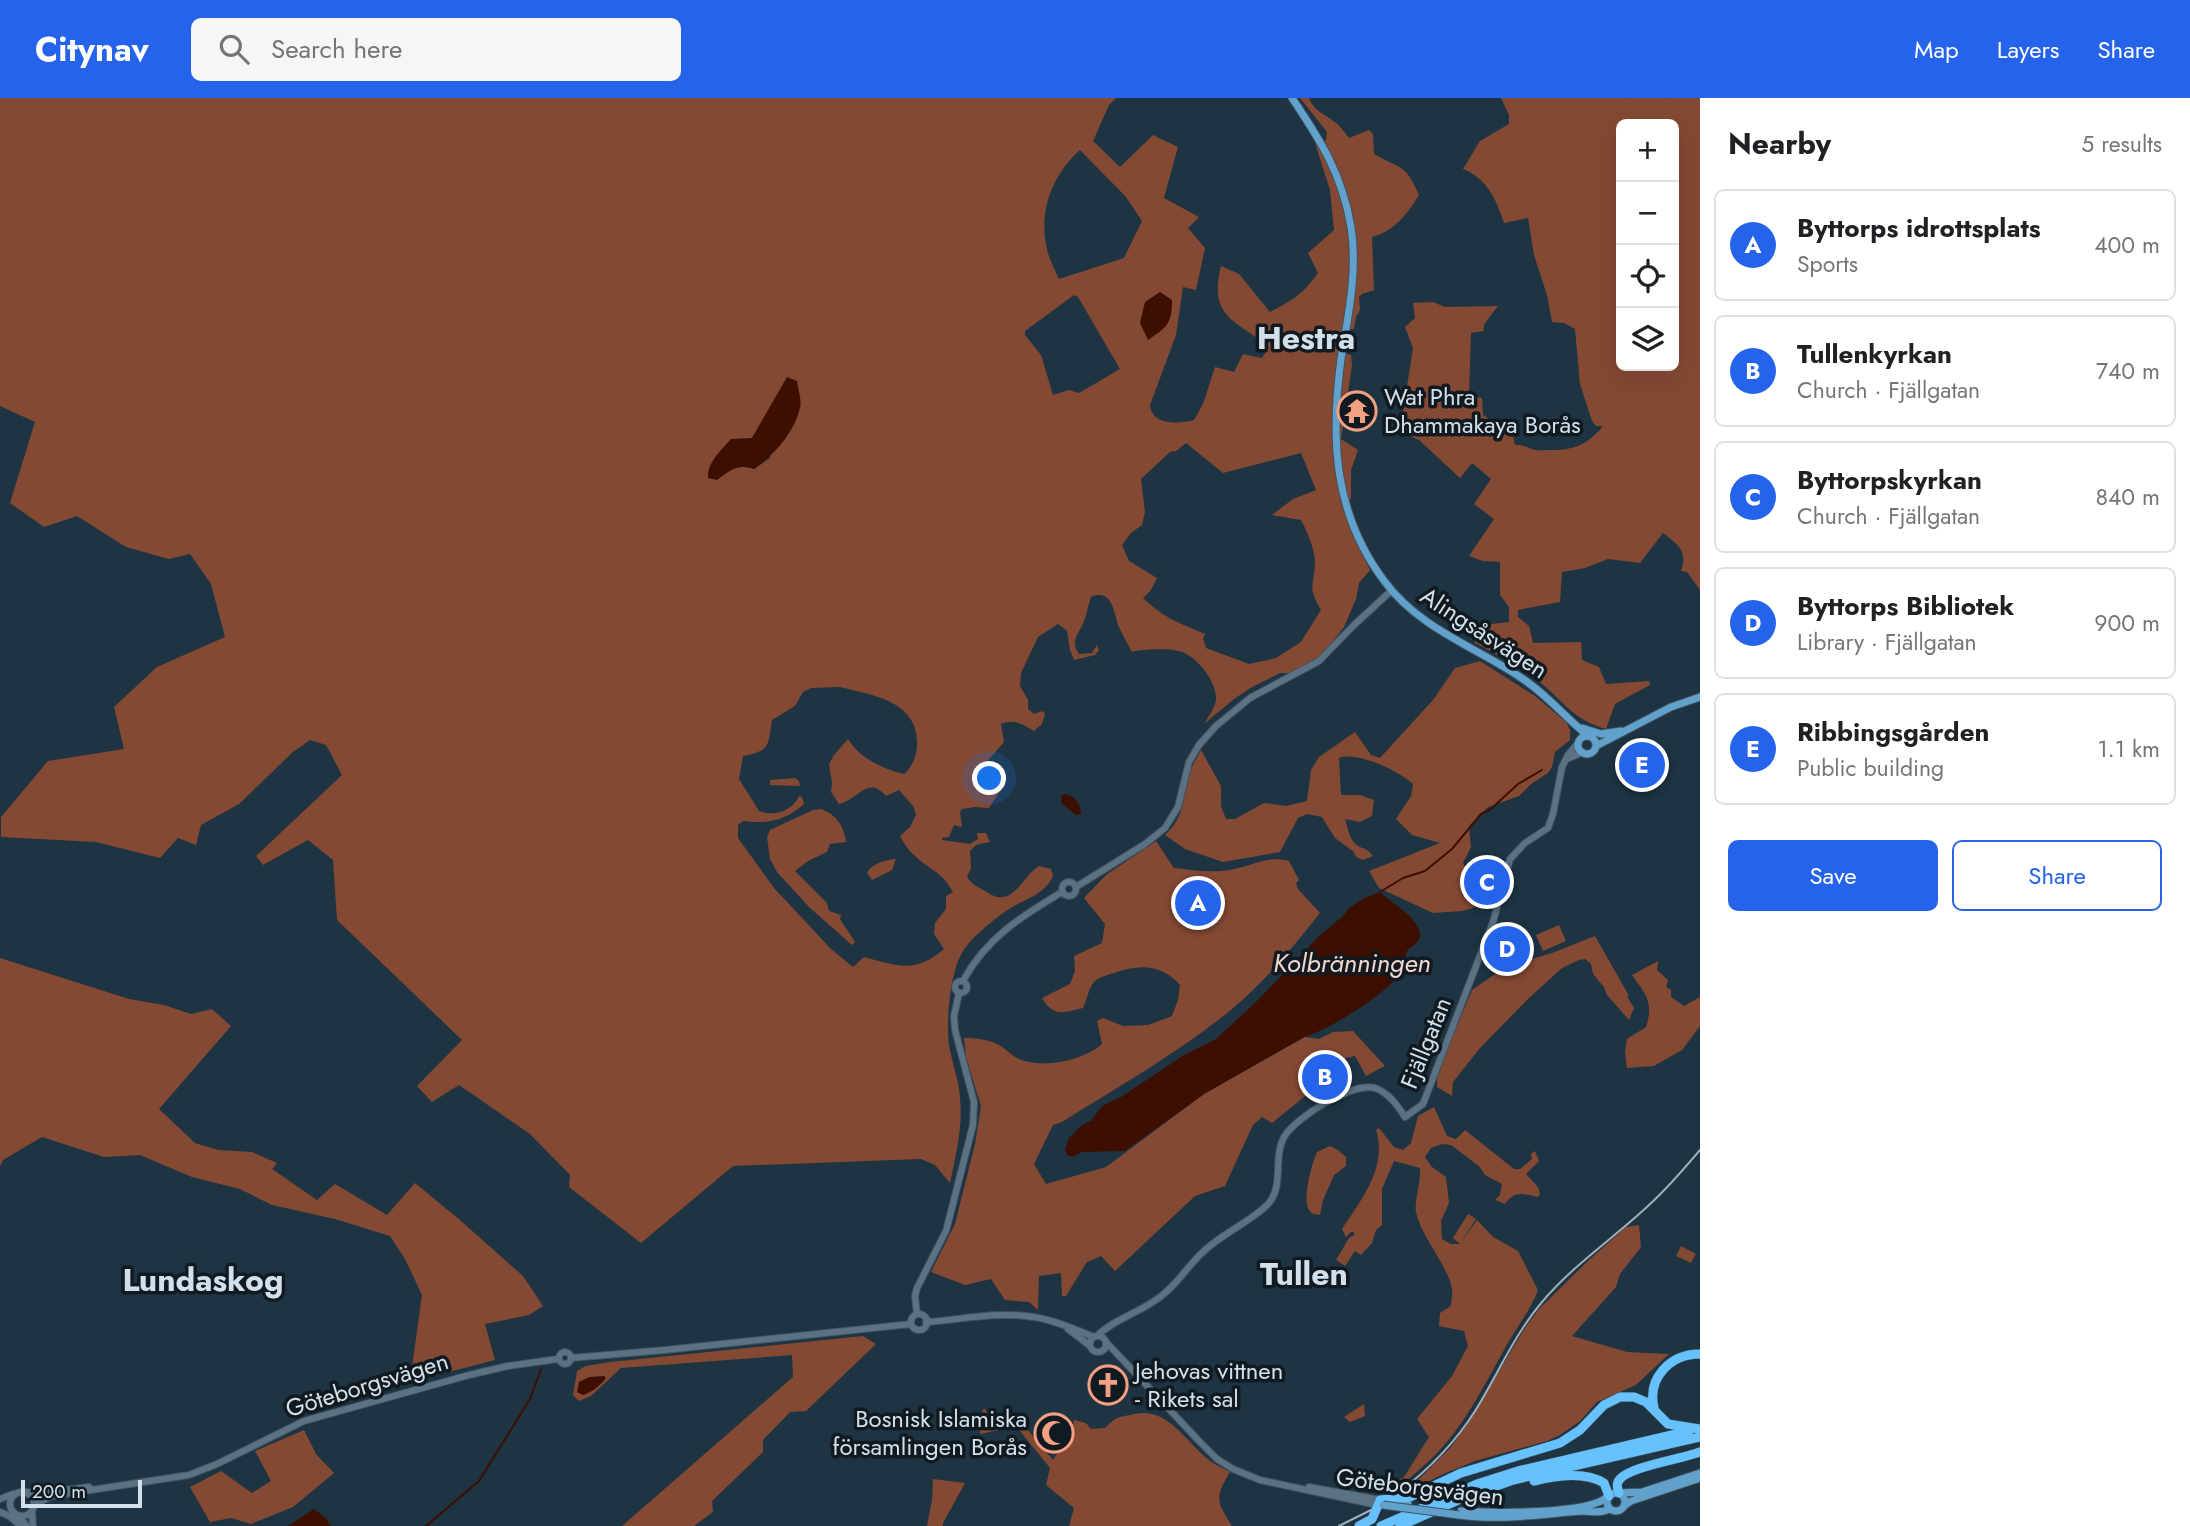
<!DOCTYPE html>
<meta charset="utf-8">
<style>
:root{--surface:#fff;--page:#f6f6f6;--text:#202124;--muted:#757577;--line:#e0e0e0;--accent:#2563eb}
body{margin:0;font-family:Jost,sans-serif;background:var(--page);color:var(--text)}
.controls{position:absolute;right:21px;top:21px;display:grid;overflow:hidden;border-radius:10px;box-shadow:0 7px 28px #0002}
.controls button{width:63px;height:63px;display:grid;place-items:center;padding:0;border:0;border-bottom:2px solid var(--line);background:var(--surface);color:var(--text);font:35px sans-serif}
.scale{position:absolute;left:21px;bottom:18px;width:121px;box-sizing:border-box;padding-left:7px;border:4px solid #d3e0ea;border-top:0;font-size:19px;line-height:24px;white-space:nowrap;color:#d3e0ea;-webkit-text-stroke:5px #111a21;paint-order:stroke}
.you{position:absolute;left:990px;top:681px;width:24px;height:24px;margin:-18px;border:5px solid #fff;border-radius:50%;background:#1a73e8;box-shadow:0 0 0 10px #1a73e833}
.badge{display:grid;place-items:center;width:46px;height:46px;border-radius:50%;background:var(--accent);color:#fff;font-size:23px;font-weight:700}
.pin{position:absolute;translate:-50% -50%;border:4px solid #fff;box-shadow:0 2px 7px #0006}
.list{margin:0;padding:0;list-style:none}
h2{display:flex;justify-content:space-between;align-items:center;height:91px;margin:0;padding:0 28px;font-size:30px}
h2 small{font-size:23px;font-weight:400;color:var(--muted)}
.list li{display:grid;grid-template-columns:46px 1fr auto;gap:21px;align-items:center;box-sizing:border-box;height:112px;margin:0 14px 14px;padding:0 14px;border:2px solid var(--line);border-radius:10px}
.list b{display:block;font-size:26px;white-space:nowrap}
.list p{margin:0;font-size:23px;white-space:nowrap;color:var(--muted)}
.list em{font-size:23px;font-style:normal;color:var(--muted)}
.actions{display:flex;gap:14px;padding:21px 28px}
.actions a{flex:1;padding:16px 0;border:2px solid var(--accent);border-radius:10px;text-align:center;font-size:24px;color:var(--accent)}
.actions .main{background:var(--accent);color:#fff}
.icon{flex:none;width:38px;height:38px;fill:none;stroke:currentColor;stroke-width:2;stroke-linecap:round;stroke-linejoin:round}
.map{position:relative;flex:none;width:1700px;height:1428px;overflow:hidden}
header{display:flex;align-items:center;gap:42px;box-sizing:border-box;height:98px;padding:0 35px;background:var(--accent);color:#fff}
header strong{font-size:33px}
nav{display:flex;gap:38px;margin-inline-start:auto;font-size:24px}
.search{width:490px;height:63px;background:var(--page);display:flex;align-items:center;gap:18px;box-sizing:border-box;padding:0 24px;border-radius:10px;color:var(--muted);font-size:26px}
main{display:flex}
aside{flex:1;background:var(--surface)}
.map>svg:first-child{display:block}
.green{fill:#844933;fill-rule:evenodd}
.water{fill:#3c0f00}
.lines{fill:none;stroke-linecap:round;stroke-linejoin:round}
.stream{stroke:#3c0f00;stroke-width:2}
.minor-casing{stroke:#3f525f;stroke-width:8}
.major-casing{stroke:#3f525f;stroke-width:9}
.highway-casing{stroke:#3f525f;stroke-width:10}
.minor{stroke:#5a7283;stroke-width:6}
.major{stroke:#62a1cc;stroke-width:7}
.highway{stroke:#67c1fc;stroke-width:9}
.rail{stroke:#a0b0bb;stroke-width:2}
.major-bridge-casing{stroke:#3f525f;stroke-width:9;stroke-linecap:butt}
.major-bridge{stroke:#62a1cc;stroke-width:7}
.labels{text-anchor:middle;stroke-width:7;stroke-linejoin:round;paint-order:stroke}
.poi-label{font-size:24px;fill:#d3e0ea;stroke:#111a21;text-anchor:start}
.street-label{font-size:24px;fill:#d3e0ea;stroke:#111a21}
.water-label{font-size:26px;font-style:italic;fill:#f1d7ce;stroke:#111a21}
.district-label{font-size:32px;font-weight:bold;fill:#d3e0ea;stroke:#111a21}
</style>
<header>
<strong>Citynav</strong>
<div class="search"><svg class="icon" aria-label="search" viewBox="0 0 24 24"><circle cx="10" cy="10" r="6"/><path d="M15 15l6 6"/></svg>Search here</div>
<nav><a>Map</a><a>Layers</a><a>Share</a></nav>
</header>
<main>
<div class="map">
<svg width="1700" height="1428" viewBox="0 0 1700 1428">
<rect width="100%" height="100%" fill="#1e3443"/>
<path class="green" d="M0,0H1116L1109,7L1093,43L1120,69L1153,37L1178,49L1164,100L1199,119L1188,130L1205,150L1196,192L1183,189L1176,237L1150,307C1152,328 1179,326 1194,322L1203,306L1215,269L1234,274L1243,256L1262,260L1269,249C1236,222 1208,220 1221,168L1239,176L1270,214C1293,202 1303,196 1318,175L1308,155L1334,132L1330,92L1315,45L1320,46L1326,42L1327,34L1300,0H1309C1315,15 1326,16 1336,25C1341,29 1345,35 1349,40L1369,32L1373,36L1374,56C1402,72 1405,65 1419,97C1407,116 1395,133 1372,139L1374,192L1362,196L1359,199L1360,212L1356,219L1354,231L1343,232L1340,254L1351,257L1352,267L1341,341L1358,352L1351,372V401L1341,404L1357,445L1370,472L1359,485L1356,501L1344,529L1320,560L1293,575H1280L1252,589L1234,601L1204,626C1208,619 1216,609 1216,601C1217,584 1197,559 1182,554C1170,550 1144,551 1132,554C1127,545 1122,536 1118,527C1114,514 1112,490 1091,499C1088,508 1086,520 1082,528C1076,539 1071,545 1079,556L1092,555L1097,547L1099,552L1095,557L1074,562L1070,552L1067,533L1058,526L1038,539L1021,575L1020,588L1028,602V611L1034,616L1043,613L1045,616L1042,626L1034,633C1023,627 1014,620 1001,626L1004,644L984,667L979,683L1000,693L989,710L975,709L962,711L960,714L962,729L954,727L949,739L942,740V742L970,746L978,741L977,735H986L990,744L976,747L970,753L971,770L967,779C972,787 977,788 985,793C1013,813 1020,780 1039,768L1051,771L1053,778C1044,798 1023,801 1006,813C993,822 972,839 963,853C950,874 946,922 949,947C952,965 959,982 960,1000C963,1029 956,1056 950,1085L935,1067L921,1061L733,1068L641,1145L569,1089L570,1077L530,1036L459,987L432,1004L417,988L462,942L337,822L333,762L308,742L263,767L256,758L342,677L326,647L310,642L293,654L239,706L201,727L196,747L178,740L160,760L96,744L1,739V719L48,663L124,651L114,609L157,569L225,539L211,486L190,456L169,461L126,449L77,418L44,429L10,405L35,324L0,308ZM1080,52L1126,99L1142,123L1124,160L1059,181C1055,172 1049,161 1047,151C1038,114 1052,77 1080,52ZM1074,197L1078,199L1120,271L1079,295L1069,292L1053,297L1041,257L1025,237V233ZM778,297L770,360L754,371C736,366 732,371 717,382L752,340ZM1186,345L1223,375L1301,355L1316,392L1293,401L1272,417L1301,422C1307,433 1315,452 1315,464C1314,489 1307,488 1321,512L1301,544L1276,560L1249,566L1206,550L1203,541L1205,536C1179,525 1164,520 1143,500L1151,492L1157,480L1129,463L1122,447L1131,435L1142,427L1145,414L1141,381L1170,354L1176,353ZM840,589C872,597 919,603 917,647C917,658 912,669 904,676C881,670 861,661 848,641L834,657L829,666L832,685L831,694L839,706C860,701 867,677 886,698L899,692L913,708L916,717L910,729L900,738C904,745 908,752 914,757C930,773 940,771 953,794L946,798V811L935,825L934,836L944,851C915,876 898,868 864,859L853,869L831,851L774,790L738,740V727L743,723C767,726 785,723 804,706L802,699L799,698C793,713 774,719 759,713L739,681L743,658C771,653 768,647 772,622L795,608L803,594L811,590Z
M1501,0H1700V492L1687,474L1681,473C1688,452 1678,447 1663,435L1640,465L1608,461L1585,470L1562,474L1560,504L1518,512V519L1529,528L1533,545L1581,544L1582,562L1599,569L1606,586L1649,583L1650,587L1615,606L1606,631C1574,622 1565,605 1540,584C1521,568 1497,557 1475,545L1474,528L1509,524V509L1500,497V464L1483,463L1469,458L1494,421L1474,406L1491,381L1472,365L1460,380L1419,342L1400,333L1413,250L1405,229L1415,220L1413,205L1433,204L1445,209L1498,208L1485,225L1483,233L1471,235L1469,298L1482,300L1483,317L1513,338L1515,347C1523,347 1525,348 1531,351C1536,353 1543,352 1548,352C1572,353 1588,347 1603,328H1596L1592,323L1580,286L1575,231L1564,225L1552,224L1547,197L1534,157L1528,120L1504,125C1497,103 1487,80 1463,71L1480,43L1509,26V17ZM1674,26V268H1621V26Z
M1480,563L1535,598L1566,624L1570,632V642L1555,654L1552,669L1548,675L1531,686L1519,698L1488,709L1469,728L1471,749L1463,765L1483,798L1473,810L1462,813L1433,815L1379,790L1369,773L1440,745L1412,737L1396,721L1411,698L1413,686C1399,673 1357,653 1339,660L1341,697H1360L1374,702L1372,718L1360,724L1345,721C1348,730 1349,742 1358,748C1366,752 1365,749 1373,758L1363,762L1356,759L1354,754L1335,740L1322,719L1307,716L1298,720L1280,754L1223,764L1185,751L1165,737C1185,719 1182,702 1188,679C1191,670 1196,661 1201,652L1221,688V708L1226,721H1235L1264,705L1286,708L1307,703L1311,672L1319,659L1355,634L1371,657L1380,660L1433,602L1455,570Z
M795,680L799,683L800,688L770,687V682Z
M821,711C836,716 844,728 846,744L830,746L827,754L808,763L795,773L827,805L829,813L841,817L840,821L855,844L852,847L809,809L777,774L770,761L767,739L770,732L813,712Z
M1156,743L1174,770C1192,772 1212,775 1230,772C1252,768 1267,757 1289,763L1299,782L1296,785L1298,791L1320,815C1293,849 1266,883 1232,911C1180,954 1119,988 1062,1024L1053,1027L1034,1066L1046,1086L1106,1069L1204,996L1305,939L1319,941L1333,934L1353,933L1385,968L1366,978L1355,958C1336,962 1321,968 1307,981L1309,995L1272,1025L1262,1019L1253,1027L1225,1088L1195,1098L1115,1173L1101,1158L1087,1164L1066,1198H1062L1061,1175L1039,1178L1038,1212L1029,1204L1005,1202L991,1181L965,1187L931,1174L955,1126L975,1046L981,1008L966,959L964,940C977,940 988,941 1001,948C1007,952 1012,958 1019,961C1042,971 1083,963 1102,946L1097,923L1103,920L1123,928L1148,927L1172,918L1178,902L1180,887C1161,866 1140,866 1114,875C1107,877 1099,879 1094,884C1088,891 1087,902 1083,910C1064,914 1054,920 1042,900L1070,886L1075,873L1074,858L1102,845L1105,826L1084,800L1106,777Z
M896,761L892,772L872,782L867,775C872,765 885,762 896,761Z
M1559,827L1566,843L1543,853L1536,837Z
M1595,838L1628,896V900L1634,910L1629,922L1607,897L1604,889L1593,876L1591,866L1585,861L1579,862L1562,870L1529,900L1480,950L1453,984L1452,998L1437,989V976L1472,892L1505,869L1552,855Z
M0,860L129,901L164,907L191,916L212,911L231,928L159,1011L195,1045L218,1052L252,1054L277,1065L272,1071L317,1102L335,1086L387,1117L415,1085L461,1123L523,1178L543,1208L529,1217L485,1226L495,1262L406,1285L412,1269L422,1197L405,1161L390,1138L335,1121L272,1107L240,1091L192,1079L140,1057L104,1059L42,1039L3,1062L0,1068Z
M1658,863L1657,872L1668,882L1666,889L1671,892V899L1684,908L1700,899V928L1682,952L1654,968L1627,970L1625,954L1627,941L1646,929C1654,904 1646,897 1632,877Z
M1434,1009L1447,1038L1456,1041L1465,1032L1514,1071H1520L1532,1061L1531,1056L1535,1053L1539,1063L1526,1076L1538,1089L1540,1096L1538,1099C1526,1096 1514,1092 1505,1106L1495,1102L1500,1097L1502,1086L1485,1077L1479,1068L1451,1047L1442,1046L1431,1050L1425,1059L1432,1069L1446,1079L1449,1105L1441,1123L1442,1141L1451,1146H1460L1453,1140L1468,1116L1476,1121L1461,1144L1477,1122L1493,1139L1518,1153L1538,1192C1531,1211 1519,1226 1509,1243C1483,1289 1461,1337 1420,1371C1412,1378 1404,1386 1395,1390V1385L1404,1379L1429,1339L1417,1321L1452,1278L1468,1248L1464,1233L1439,1228L1440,1215L1451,1208C1451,1202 1453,1196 1452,1191C1448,1167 1422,1141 1416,1114C1414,1104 1421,1084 1420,1070L1394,1063L1382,1091V1127L1376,1132L1372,1145L1361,1157L1355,1153L1345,1168L1336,1162L1349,1140L1354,1137V1134H1351L1346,1139L1342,1131C1361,1102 1388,1069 1376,1032L1379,1030L1394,1049L1403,1052L1411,1045L1418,1018Z
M1330,1048L1338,1052L1346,1059V1068L1334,1077L1323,1102L1320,1117C1315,1116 1312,1117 1309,1112C1302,1101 1312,1065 1317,1054Z
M1639,1127L1641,1149L1620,1176L1616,1189L1572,1238L1627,1254L1669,1256L1636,1287L1597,1304L1580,1323L1560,1337L1547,1343L1475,1363L1441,1377L1422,1387L1414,1386L1451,1349L1468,1325L1523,1233L1538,1212L1589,1162L1626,1129Z
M1681,1148L1696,1156L1691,1165L1676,1158Z
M863,1238L876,1246L806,1313L790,1314L763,1342V1354L712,1403L713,1414L694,1428H622L793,1279L792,1257L621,1270L591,1298L579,1303L573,1297L577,1273L586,1268L610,1264Z
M1364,1306L1365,1318L1350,1324L1344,1319Z
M984,1310C987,1313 989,1317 991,1321C998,1331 1010,1324 1021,1324L1053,1362L1072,1332L1074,1322L1086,1325L1091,1331L1105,1330C1118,1317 1117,1320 1134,1316C1164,1309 1182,1337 1202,1356C1210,1364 1220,1369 1230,1374C1214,1400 1217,1404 1232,1428H1069L1074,1410L1046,1387L1050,1370L1016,1328L981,1336L977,1326Z
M304,1332L316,1356L334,1375L293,1409L251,1426L231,1420L210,1424L190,1389L221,1373L252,1395L271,1383L255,1353Z
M933,1381L965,1385L943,1425V1428H927L932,1402Z"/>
<path class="water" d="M1160,194L1172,202C1172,226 1167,229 1148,242L1140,225L1145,204Z
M787,279L797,283C798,291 802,302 800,310C794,335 774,357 754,371C736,366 732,371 717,382L708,380C707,365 721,352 731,341L752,340Z
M1064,696C1076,698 1080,705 1081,716L1076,717L1062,706L1061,698Z
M1380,794C1391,805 1420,820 1420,837C1420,846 1411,847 1407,853C1404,860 1407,867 1402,874C1386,896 1331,931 1304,939L1204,996L1125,1053L1081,1054L1073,1059L1067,1057L1065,1051L1069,1040L1082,1027L1091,1023L1102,1008L1121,999L1184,957L1216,941L1257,903L1320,837L1343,818L1349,810L1364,800Z
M604,1278L606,1280C600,1288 592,1294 583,1297L577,1294L579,1284L589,1279Z
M314,1411L326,1420L331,1428H288Z"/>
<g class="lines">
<path class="stream" d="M1380,794L1403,780L1425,773L1452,751L1481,716L1491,711L1518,686L1542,672
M426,1428L479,1383L530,1301L541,1271"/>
<g class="minor-casing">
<path id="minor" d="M1567,661L1583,654
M1062 791a7 7 0 1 1 14 0a7 7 0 1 1-14 0Z
M1076,789L1145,746L1165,730L1178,709L1189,664L1199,647L1216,628L1250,600L1319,563L1354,527L1391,493
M955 889a6 6 0 1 1 12 0a6 6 0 1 1-12 0Z
M963,883C986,840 1022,818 1062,794
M917,1216L915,1198L917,1190L946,1133L973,1027L974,1004L955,932L954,918L959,895
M911 1224a8 8 0 1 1 16 0a8 8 0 1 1-16 0Z
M926,1224C960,1222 992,1214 1026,1218C1049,1220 1072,1230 1094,1239
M1068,1231L1089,1247
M1090 1246a8 8 0 1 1 16 0a8 8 0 1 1-16 0Z
M1097,1238C1114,1221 1141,1214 1160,1199C1178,1186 1188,1167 1204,1153C1222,1136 1246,1126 1265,1109C1286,1091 1272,1061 1284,1039C1296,1019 1352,984 1375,990C1389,995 1397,1007 1405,1019L1423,1006L1493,824L1510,761L1525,745L1548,730L1553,716L1562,669L1568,657L1578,645
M1106,1244L1199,1343L1217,1361L1233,1371L1260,1382L1377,1407
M559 1260a6 6 0 1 1 12 0a6 6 0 1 1-12 0Z
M571,1260L665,1252L911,1226
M1309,1389L1381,1402
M10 1406a12 12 0 1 1 24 0a12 12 0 1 1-24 0Z
M26,1394L42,1395L89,1389
M0,1401L13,1396
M33,1409L39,1404L52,1398L189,1377L217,1366L304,1323L469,1277L508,1268L558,1261
M32,1413L33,1428
M0,1414L9,1418L21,1428
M18,1418L27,1428"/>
</g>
<g class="major-casing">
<path id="major" d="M1292,0C1321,43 1342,76 1351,129C1358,173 1348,218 1341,261C1330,342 1334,417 1385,484C1420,531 1476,549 1523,581C1547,597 1565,619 1587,637
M1582,630L1601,636L1621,633
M1578 647a9 9 0 1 1 18 0a9 9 0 1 1-18 0Z
M1596,648L1671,609L1700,599
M1607 1404a9 9 0 1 1 18 0a9 9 0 1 1-18 0Z
M1619,1395L1642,1394L1700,1375
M1392,1404L1408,1406
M1624,1408L1631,1403L1700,1380
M1461,1413C1489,1415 1589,1417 1607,1399
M1459,1417C1501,1423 1540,1416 1582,1413C1592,1413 1601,1416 1609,1411"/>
</g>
<g class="highway-casing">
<path id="highway" d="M1654,1310C1647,1280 1670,1256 1700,1256
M1534,1383C1556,1378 1584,1373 1604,1385L1609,1398
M1619,1395C1618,1391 1616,1388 1618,1384C1624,1369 1683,1361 1700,1354
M1380,1402L1410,1399L1461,1375L1560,1345L1580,1332L1604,1307L1620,1299H1634L1646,1304L1668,1326L1700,1331
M1359,1428L1372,1421L1379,1405L1387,1403
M1381,1428L1477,1386L1518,1373L1689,1333
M1400,1428L1463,1400L1513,1382L1700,1339"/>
</g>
<use href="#minor" class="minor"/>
<use href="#major" class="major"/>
<use href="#highway" class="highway"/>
<path class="rail" d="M1398,1395C1428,1372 1455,1345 1475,1313C1498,1276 1514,1237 1542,1204C1573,1167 1614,1140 1649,1107C1668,1090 1684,1071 1700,1052
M1339,1428L1371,1412"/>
<g class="major-bridge-casing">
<path id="major-bridge" d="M1383,1407L1459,1417"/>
</g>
<use href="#major-bridge" class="major-bridge"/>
</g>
<defs>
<g id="temple-ring" transform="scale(2.0125)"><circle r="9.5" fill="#111a21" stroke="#f2a081" stroke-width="1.5"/><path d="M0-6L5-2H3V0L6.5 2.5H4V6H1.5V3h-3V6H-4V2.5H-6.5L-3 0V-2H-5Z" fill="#f2a081"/></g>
<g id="church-ring" transform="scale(2.0125)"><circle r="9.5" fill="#111a21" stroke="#f2a081" stroke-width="1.5"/><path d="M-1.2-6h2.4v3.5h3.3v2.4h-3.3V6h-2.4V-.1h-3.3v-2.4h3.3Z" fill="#f2a081"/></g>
<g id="mosque-ring" transform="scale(2.0125)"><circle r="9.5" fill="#111a21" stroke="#f2a081" stroke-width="1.5"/><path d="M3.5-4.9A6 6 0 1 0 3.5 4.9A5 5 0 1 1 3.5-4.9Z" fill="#f2a081"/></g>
</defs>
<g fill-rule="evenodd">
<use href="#temple-ring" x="1357" y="313"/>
<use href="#church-ring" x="1108" y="1287"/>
<use href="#mosque-ring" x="1054" y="1335"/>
</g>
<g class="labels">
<g class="poi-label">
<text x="1384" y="307">Wat Phra<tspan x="1384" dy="28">Dhammakaya Borås</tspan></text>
<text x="1135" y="1281">Jehovas vittnen<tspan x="1135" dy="28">- Rikets sal</tspan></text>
<text x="1027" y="1329" text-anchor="end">Bosnisk Islamiska<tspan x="1027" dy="28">församlingen Borås</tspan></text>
</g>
<g class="street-label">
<text transform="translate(1484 535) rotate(33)" y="8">Alingsåsvägen</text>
<text transform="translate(1426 945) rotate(-68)" y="8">Fjällgatan</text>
<text transform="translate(367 1287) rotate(-17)" y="8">Göteborgsvägen</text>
<text transform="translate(1420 1389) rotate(7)" y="8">Göteborgsvägen</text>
</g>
<g class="water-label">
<text x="1352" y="874">Kolbränningen</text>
</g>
<g class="district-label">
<text x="1306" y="251">Hestra</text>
<text x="1304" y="1187">Tullen</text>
<text x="203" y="1193">Lundaskog</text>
</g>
</g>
</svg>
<div class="controls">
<button>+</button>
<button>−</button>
<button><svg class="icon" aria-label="locate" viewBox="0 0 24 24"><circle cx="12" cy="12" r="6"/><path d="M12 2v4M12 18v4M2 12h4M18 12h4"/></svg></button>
<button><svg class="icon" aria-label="layers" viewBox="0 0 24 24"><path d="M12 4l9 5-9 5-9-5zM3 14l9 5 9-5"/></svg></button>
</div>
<div class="scale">200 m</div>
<div class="you"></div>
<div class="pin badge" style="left:1198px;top:805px">A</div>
<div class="pin badge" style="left:1325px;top:979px">B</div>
<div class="pin badge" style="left:1487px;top:784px">C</div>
<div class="pin badge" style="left:1507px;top:851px">D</div>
<div class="pin badge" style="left:1642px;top:667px">E</div>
</div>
<aside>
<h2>Nearby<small>5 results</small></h2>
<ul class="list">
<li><span class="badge">A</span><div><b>Byttorps idrottsplats</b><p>Sports</p></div><em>400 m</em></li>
<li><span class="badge">B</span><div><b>Tullenkyrkan</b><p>Church · Fjällgatan</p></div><em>740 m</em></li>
<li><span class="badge">C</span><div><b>Byttorpskyrkan</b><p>Church · Fjällgatan</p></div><em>840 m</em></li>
<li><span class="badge">D</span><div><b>Byttorps Bibliotek</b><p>Library · Fjällgatan</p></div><em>900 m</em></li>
<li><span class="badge">E</span><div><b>Ribbingsgården</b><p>Public building</p></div><em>1.1 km</em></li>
</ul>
<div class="actions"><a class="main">Save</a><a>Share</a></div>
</aside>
</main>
